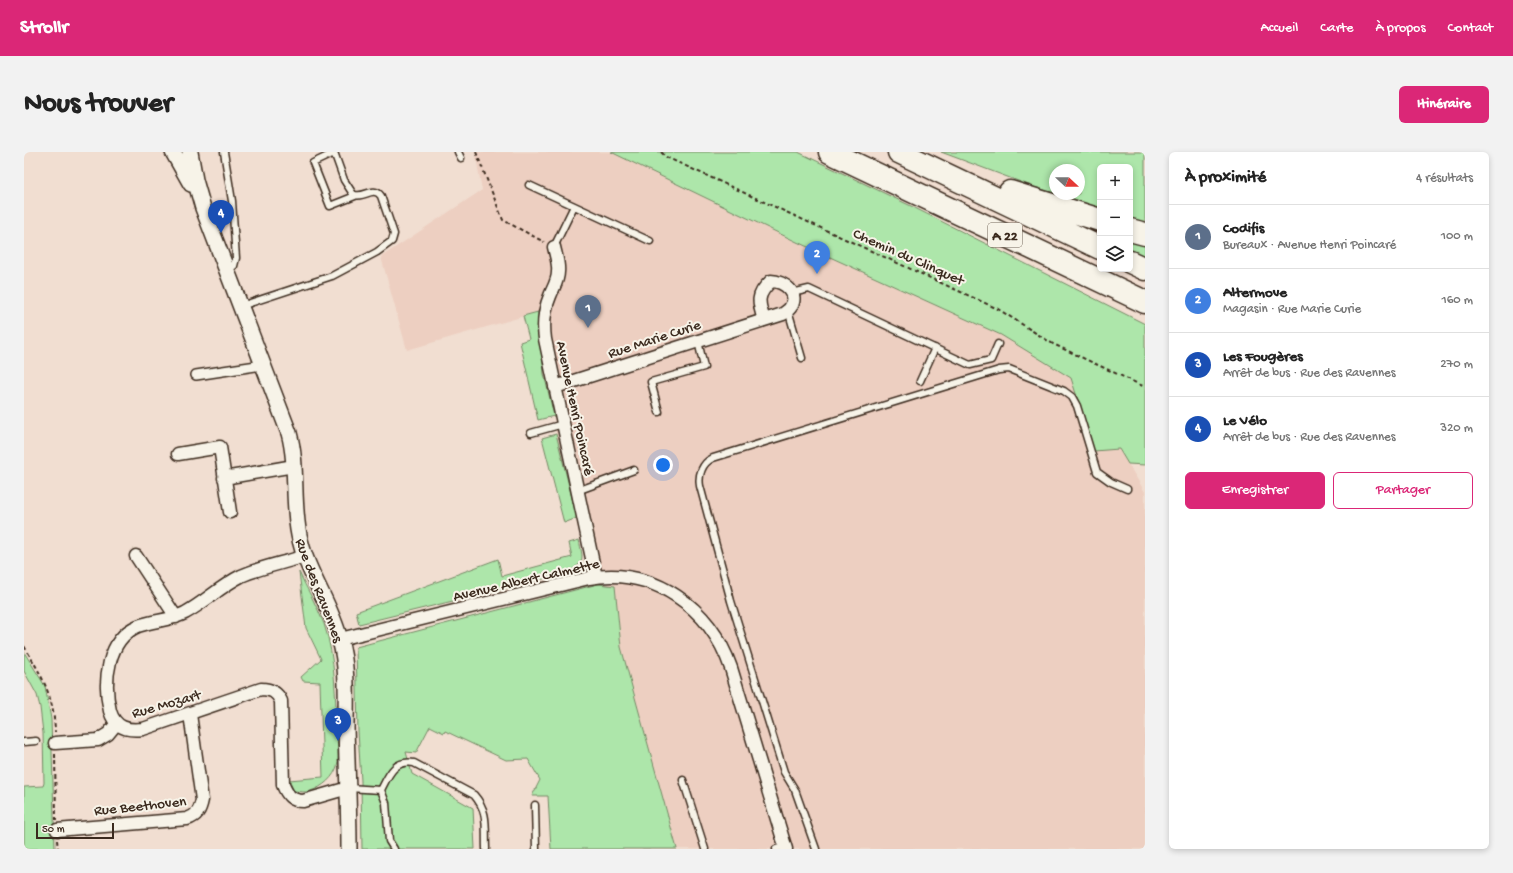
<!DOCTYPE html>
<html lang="fr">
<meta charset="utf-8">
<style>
:root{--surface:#fff;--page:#f2f2f2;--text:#222;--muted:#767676;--line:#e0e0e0;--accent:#db2777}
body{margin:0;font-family:"Gochi Hand",sans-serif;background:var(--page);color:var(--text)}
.controls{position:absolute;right:12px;top:12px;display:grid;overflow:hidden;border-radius:6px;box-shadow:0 2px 6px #0003}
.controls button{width:36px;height:36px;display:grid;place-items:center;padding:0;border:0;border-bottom:1px solid var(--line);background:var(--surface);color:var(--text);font:20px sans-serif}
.compass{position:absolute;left:1025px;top:12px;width:36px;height:36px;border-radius:50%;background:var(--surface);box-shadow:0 2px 6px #0003;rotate:112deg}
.scale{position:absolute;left:12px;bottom:10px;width:78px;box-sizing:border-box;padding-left:4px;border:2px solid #3b2a1e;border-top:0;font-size:11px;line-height:14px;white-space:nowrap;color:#3b2a1e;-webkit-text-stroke:3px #f7f3e8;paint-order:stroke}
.you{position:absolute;left:639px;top:313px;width:14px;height:14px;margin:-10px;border:3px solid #fff;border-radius:50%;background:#1a73e8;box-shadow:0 0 0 6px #1a73e833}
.badge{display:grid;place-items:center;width:26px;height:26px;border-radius:50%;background:var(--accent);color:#fff;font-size:13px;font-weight:700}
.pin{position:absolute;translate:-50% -33px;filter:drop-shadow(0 1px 2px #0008)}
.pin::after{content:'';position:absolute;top:21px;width:14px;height:12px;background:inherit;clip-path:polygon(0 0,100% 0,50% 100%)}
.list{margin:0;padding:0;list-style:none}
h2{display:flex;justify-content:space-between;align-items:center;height:52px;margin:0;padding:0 16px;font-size:17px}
h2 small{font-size:13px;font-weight:400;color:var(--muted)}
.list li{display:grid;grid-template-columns:26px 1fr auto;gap:12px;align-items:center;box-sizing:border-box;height:64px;padding:0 16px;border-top:1px solid var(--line)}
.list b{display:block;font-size:15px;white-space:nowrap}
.list p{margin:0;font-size:13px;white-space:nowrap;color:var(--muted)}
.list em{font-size:13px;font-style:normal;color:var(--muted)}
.actions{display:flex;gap:8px;padding:12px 16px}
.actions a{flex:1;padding:9px 0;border:1px solid var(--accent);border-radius:6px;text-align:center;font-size:14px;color:var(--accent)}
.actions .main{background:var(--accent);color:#fff}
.icon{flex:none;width:22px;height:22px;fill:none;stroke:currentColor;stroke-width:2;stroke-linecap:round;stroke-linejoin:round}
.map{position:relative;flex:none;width:1121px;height:697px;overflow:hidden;border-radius:6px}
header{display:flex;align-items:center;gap:24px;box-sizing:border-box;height:56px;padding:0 20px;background:var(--accent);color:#fff}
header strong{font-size:19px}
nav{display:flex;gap:22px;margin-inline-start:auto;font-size:14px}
.intro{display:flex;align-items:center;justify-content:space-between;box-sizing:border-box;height:96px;padding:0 24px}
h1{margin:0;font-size:28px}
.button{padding:10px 18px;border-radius:6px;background:var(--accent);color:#fff;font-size:14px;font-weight:700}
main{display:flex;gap:24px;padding:0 24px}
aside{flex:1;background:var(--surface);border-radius:6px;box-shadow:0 2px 6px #0003}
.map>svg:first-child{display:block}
.built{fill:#edcfc1}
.green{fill:#ade6aa;stroke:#748864}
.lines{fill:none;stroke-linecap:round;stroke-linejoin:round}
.service-casing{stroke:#3b2a1e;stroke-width:9}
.pedestrian-casing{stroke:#3b2a1e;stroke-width:12}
.minor-casing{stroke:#3b2a1e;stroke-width:15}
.tertiary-casing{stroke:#3b2a1e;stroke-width:18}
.motorway-casing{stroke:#3b2a1e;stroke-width:25}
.path{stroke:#3b2a1e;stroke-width:2;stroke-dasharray:4 3;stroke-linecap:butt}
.service{stroke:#f7f3e8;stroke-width:6}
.pedestrian{stroke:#f7f3e8;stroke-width:9}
.minor{stroke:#f7f3e8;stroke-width:12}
.tertiary{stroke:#f7f3e8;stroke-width:15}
.motorway{stroke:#f7f3e8;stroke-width:22}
.labels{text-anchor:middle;stroke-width:4;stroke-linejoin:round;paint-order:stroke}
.shield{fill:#f7f3e8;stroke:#73665b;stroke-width:1}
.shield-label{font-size:14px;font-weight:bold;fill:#3b2a1e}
.street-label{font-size:15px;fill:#3b2a1e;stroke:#f7f3e8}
</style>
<header>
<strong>Strollr</strong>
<nav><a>Accueil</a><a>Carte</a><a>À propos</a><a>Contact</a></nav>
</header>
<div class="intro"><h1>Nous trouver</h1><a class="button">Itinéraire</a></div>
<main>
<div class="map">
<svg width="1121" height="697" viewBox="0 0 1121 697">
<rect width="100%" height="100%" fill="#f1ded1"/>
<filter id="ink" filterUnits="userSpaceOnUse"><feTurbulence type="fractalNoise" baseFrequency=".025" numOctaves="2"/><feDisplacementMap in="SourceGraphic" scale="8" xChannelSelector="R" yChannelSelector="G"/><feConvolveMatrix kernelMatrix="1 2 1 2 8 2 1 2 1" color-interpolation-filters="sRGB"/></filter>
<g filter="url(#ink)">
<path class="built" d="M451,0H587L773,90L977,183L1047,226L1070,298L1095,297L1121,340V697H653L597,495L591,434L574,432L566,434L564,410L532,282L530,264L520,222L514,160L383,198L357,105L458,38Z"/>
<path class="green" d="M587,0H774L885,53L1121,172V313L1104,312L1095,297L1070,299L1047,226L977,183L773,90Z
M917,0H1121V76L1106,70V15H1076V57L1056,49L1033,42H1055V18H1031V41L1010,35Z
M1106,88L1121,91V105L1106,98Z
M514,160L520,222L530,264L514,268L496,190L505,187L499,164Z
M532,282L553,366L540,371L518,286Z
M555,388C559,408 562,409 543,421L335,472L332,460L474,407L478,424L548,405L545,391Z
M275,420C283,437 293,454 300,472C312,507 311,545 313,581C313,590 316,609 312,617C307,629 294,638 282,640C278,640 273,639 270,639L265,628L299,625L296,530L279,529L277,525L297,507L282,476Z
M574,432L591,434L597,495L653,697H527L524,644H508L516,628L504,607L482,608L421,579L420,581L406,574L392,601L382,600L388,622L449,656L451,697H338L337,629L334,579L332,495Z
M0,500L21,534L27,567L31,697H0V635L19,634L20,631L19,581L16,555L13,543L0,519Z"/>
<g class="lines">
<g class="service-casing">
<path id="service" d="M200,0L208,49L212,106L210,114L203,118
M434,0L437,6
M310,1L289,11L306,54L331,44
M505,33L626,89
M530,95L550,54
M768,141L785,137L946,213L967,208L974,192
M217,154L308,124L353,100L368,89L370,82L357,44C349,33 339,48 329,42L320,28L310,0
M764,158L778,206
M896,229L911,196
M635,260L627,230L680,215L674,189
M507,281L539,272
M553,339L610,318
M0,590L12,589
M659,628L681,697
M324,636L357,638C365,622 370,608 390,611L450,643C465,660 461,675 462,697
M357,638L362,651L365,689L370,697
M511,653L512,697
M752,697L761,694
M792,697L771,638L760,620L707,449L676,334C674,323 678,311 689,306L975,218L985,217L1040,239L1048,245L1053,254L1073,320L1087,330L1103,337"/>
</g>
<g class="pedestrian-casing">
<path id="pedestrian" d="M172,223L239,213"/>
</g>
<g class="minor-casing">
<path id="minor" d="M530,95C532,104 535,112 534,120C534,129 529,136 526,144C520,158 519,172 521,187L572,425
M531,235L759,162C761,160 765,158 766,156C777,142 760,129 747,129C732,143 734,150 740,168
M154,302L196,295L206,360
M200,326L270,314
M112,404L152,465
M281,404C260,411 237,415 217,424C197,434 181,450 161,461C145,469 130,468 114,474C83,487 79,530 86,559C91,576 104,579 119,577L237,537C247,537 253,540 257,549L259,633C263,643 268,649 279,649L324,636
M316,487L565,426C630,415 686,455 707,516L762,697
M31,591L74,588L84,582L93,571
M33,678L163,667C173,664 176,658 178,648L166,562"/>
</g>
<g class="tertiary-casing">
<path id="tertiary" d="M149,0L167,32
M166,0L171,28L179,56L265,281C274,314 268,349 275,383C282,420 307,451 316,488C324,516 322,546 322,575C323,616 325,656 325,697"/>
</g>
<g class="motorway-casing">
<path id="motorway" d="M806,0L1121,150
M875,0L1076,96
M986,40L1076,68
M1106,78L1121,82
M1106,110L1121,117"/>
</g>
<path class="path" d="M452,0L479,68L520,90
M637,0L642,5L974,157L1029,192L1121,235
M0,494C18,524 30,544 31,580
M31,602L32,668
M33,688L34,697"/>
<use href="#service" class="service"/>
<use href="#pedestrian" class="pedestrian"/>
<use href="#minor" class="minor"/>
<use href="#tertiary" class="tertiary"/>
<use href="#motorway" class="motorway"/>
</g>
</g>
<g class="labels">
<rect class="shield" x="964" y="71" width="34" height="24" rx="3"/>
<g class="shield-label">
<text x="981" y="88">A 22</text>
</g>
<g class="street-label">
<text transform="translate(885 104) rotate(24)" y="5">Chemin du Clinquet</text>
<text transform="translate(630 186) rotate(-18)" y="5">Rue Marie Curie</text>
<text transform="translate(552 256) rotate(78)" y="5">Avenue Henri Poincaré</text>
<text transform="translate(502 427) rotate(-13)" y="5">Avenue Albert Calmette</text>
<text transform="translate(296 438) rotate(69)" y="5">Rue des Ravennes</text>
<text transform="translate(142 551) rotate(-16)" y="5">Rue Mozart</text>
<text transform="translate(116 653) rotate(-6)" y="5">Rue Beethoven</text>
</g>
</g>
</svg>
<div class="controls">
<button>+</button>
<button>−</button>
<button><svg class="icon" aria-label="layers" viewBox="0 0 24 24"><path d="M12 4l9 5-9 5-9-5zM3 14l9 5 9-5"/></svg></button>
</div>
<svg class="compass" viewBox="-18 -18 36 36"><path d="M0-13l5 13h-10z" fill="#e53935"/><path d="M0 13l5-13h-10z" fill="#767676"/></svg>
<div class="scale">50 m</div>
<div class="you"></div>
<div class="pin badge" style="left:564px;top:176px;background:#5c6f8a">1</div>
<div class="pin badge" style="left:793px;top:122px;background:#3f7fe0">2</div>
<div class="pin badge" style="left:314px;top:589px;background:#1a4fb4">3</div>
<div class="pin badge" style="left:197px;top:81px;background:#1a4fb4">4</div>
</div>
<aside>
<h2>À proximité<small>4 résultats</small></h2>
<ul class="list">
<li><span class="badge" style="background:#5c6f8a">1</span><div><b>Codifis</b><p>Bureaux · Avenue Henri Poincaré</p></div><em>100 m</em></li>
<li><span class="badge" style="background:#3f7fe0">2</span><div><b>Altermove</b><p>Magasin · Rue Marie Curie</p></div><em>160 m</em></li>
<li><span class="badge" style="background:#1a4fb4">3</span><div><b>Les Fougères</b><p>Arrêt de bus · Rue des Ravennes</p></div><em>270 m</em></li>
<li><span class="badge" style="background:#1a4fb4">4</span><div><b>Le Vélo</b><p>Arrêt de bus · Rue des Ravennes</p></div><em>320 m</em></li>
</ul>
<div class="actions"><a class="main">Enregistrer</a><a>Partager</a></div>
</aside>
</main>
